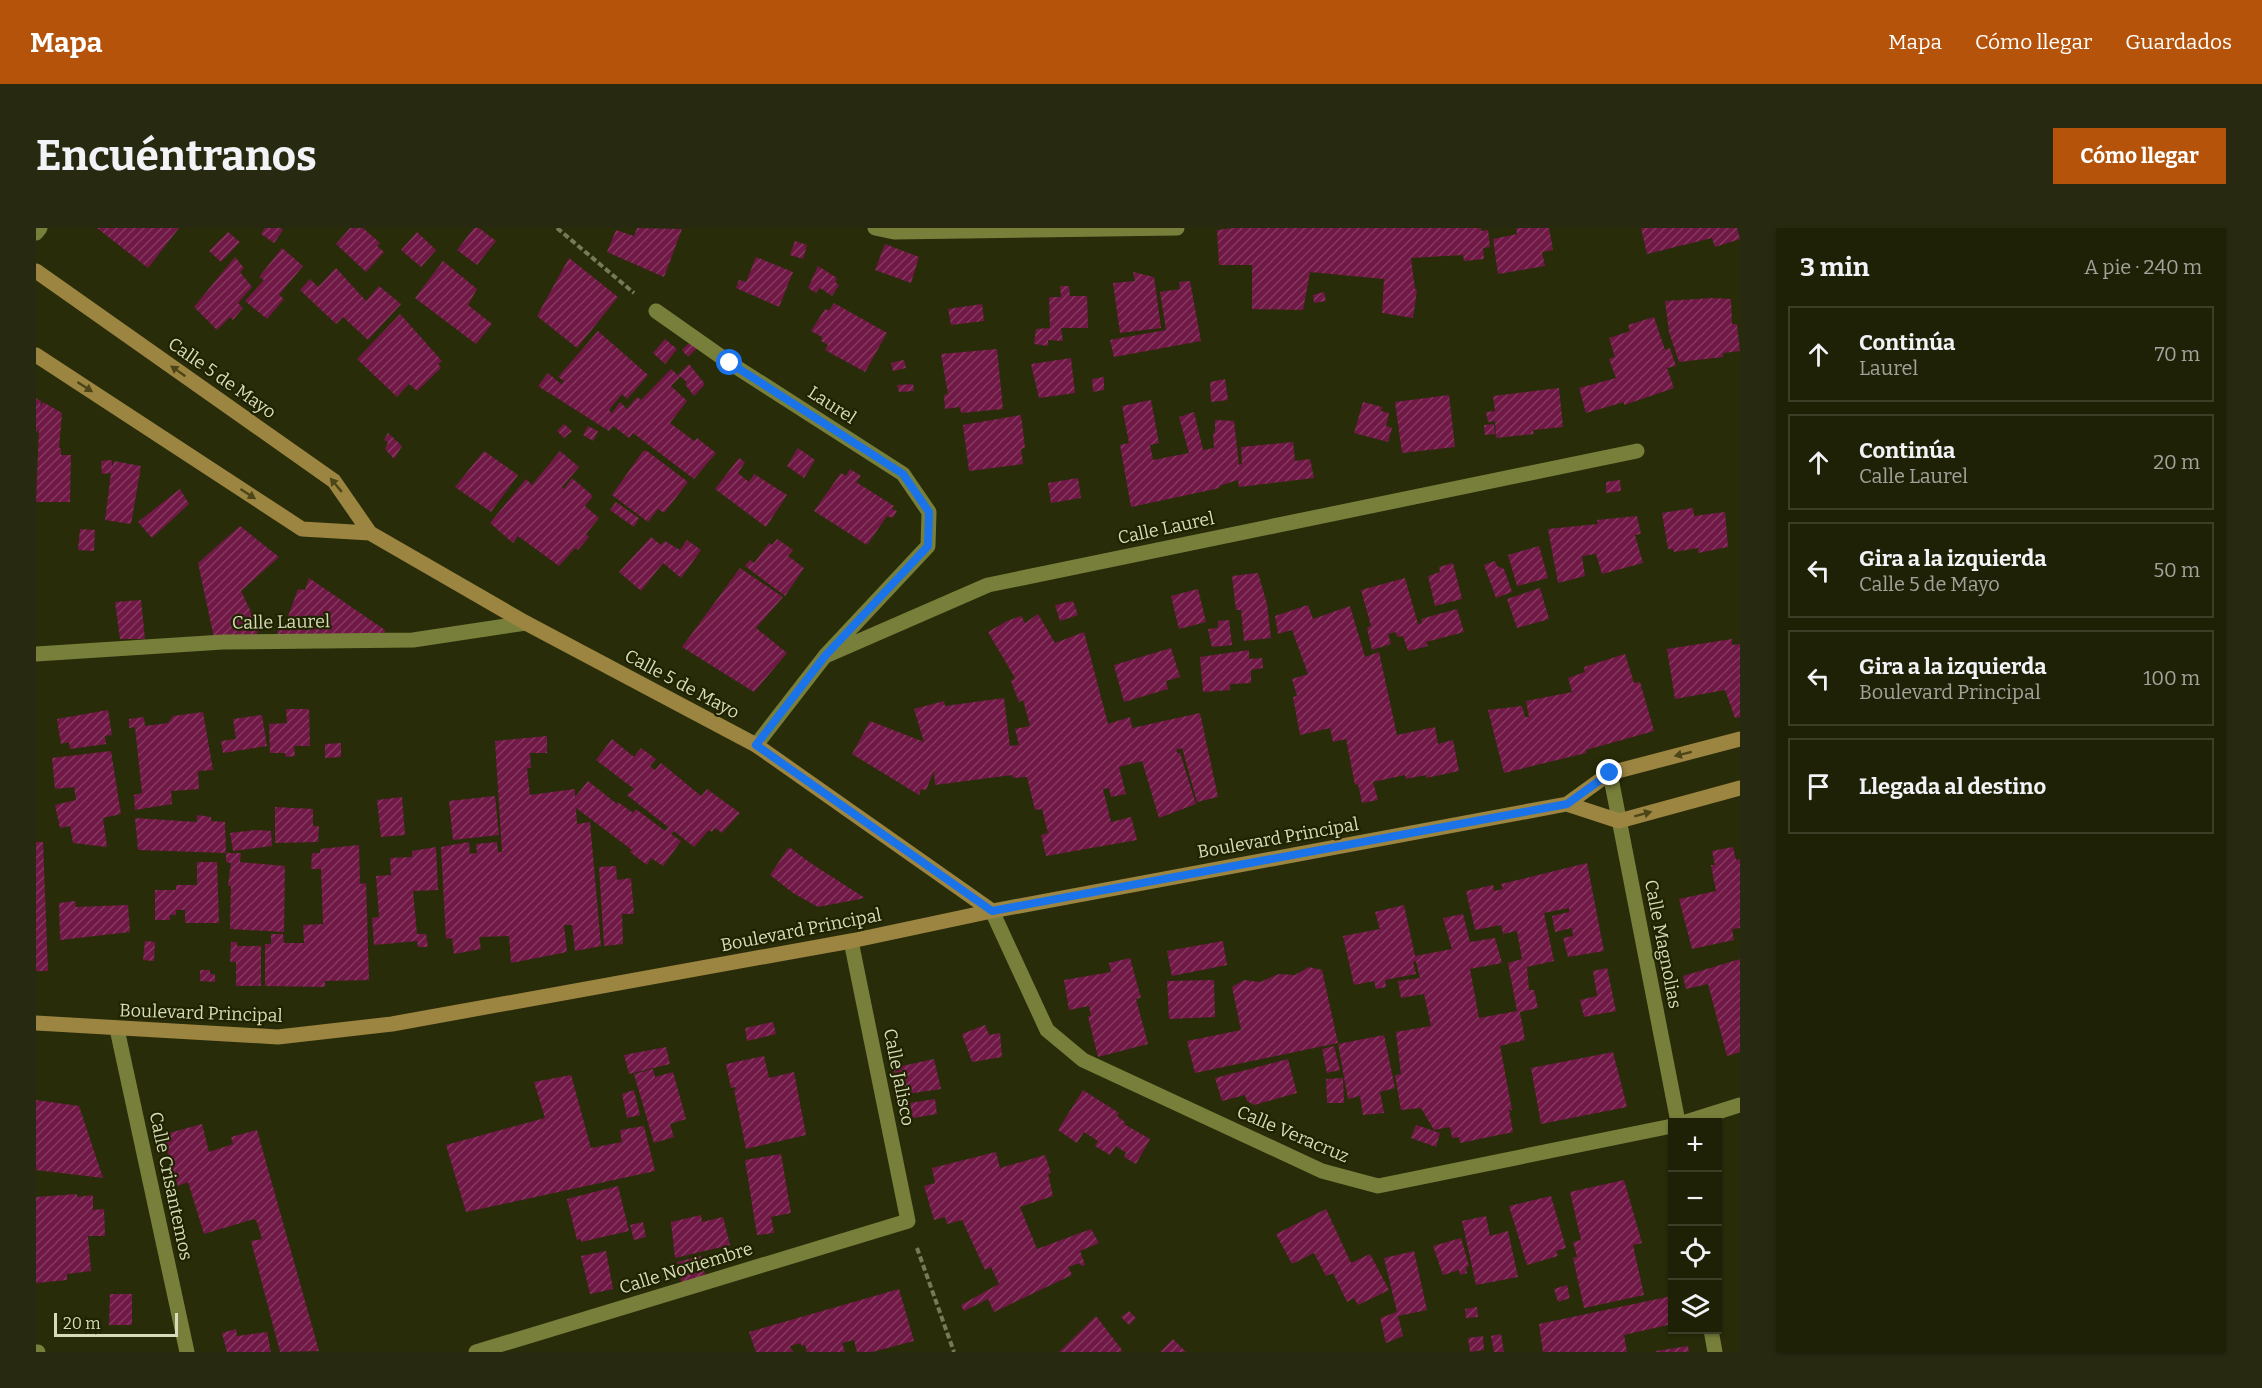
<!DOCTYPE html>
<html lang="es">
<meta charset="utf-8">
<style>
:root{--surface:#1f2106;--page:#272910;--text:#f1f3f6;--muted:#a1a39b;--line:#3c3e28;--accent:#b45309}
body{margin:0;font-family:Bitter,serif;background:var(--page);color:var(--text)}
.controls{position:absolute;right:18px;bottom:18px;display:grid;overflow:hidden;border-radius:0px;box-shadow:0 2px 4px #0004}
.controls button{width:54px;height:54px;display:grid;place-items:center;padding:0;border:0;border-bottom:2px solid var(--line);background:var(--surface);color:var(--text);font:30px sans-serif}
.scale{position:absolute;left:18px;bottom:15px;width:124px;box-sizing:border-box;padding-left:6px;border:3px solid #d7dbb9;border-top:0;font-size:16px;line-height:21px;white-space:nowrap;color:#d7dbb9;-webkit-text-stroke:4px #202300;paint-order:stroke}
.stop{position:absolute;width:18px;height:18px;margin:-14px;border:4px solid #1a73e8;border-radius:50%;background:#fff}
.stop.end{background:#1a73e8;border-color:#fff;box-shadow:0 2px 6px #0008}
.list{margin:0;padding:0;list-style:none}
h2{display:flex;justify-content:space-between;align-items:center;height:78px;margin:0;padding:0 24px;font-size:26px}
h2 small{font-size:20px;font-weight:400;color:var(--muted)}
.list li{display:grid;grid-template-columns:39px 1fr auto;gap:18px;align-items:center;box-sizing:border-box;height:96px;margin:0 12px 12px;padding:0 12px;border:2px solid var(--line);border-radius:0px}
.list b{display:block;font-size:22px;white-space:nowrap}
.list p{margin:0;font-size:20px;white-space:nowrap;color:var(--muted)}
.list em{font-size:20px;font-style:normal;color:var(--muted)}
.icon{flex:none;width:33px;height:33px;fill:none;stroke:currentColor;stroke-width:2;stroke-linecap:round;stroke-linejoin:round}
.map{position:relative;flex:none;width:1704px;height:1124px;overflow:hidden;border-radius:0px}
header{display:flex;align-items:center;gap:36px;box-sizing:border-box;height:84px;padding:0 30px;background:var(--accent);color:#fff}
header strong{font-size:28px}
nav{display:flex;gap:33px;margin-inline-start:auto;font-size:21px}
.intro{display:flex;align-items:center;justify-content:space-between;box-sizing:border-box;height:144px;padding:0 36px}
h1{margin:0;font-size:42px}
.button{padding:15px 27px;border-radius:0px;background:var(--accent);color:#fff;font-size:21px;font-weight:700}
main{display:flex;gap:36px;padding:0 36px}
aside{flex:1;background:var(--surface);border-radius:0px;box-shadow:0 2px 4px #0004}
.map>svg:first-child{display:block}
.building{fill:url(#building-hatch)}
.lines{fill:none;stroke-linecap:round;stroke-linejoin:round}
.path{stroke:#767a57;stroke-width:4;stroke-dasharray:6 3;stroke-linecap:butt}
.street{stroke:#787f3b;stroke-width:15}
.secondary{stroke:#9c8441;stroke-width:15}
.oneway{fill:#4b4517}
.route{stroke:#1a73e8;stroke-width:8}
.labels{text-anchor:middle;stroke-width:4.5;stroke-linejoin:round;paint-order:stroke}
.street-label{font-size:18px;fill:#d7dbb9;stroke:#202300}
</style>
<header>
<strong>Mapa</strong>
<nav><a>Mapa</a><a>Cómo llegar</a><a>Guardados</a></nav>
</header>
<div class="intro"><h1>Encuéntranos</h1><a class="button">Cómo llegar</a></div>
<main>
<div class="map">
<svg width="1704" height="1124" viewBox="0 0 1704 1124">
<defs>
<pattern id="building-hatch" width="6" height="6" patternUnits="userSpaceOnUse" patternTransform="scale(1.5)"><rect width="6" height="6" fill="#701846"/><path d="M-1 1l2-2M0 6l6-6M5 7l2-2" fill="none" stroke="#84395f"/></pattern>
</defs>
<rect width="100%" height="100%" fill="#292c08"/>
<path class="building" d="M61,0H143L112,40Z
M229,0H245L247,2L238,15L225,6Z
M314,0H327L344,15L341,18L348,24L330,44L300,16Z
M438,0H443L460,13L441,37L421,22Z
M601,0L646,1L628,49L571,24L580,2L598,8Z
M1198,0H1445V3L1452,2L1454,19L1447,20L1448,31L1428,33L1427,27L1375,30L1379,61L1381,62L1377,90L1346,85L1348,51L1274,44L1267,82L1216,81V37H1183L1181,2Z
M1480,0H1513L1517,22L1506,24L1509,38L1462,46L1457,11L1481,6Z
M1605,0H1701L1704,11L1679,19L1676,10L1611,26Z
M192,4L204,14L185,34L173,23Z
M381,4L400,22L385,39L365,22Z
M759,13L771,17L767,31L754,27Z
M849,16L883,29L875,55L839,42Z
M246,20L267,38L243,67L248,71L231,91L209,73L228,52L223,49Z
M199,29L208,40L204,44L216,59L202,75L207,80L197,92L194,89L181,102L158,79Z
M720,29L757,44L743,79L700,60L703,52L710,54Z
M533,30L582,69L541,120L501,88Z
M407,33L441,61L432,77L456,96L440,116L379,70Z
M782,38L801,50L799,54L803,57L796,68L784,60L780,65L772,60Z
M300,40L330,73L343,58L365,76L332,112L307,89L300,96L264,62L274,51L282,59Z
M1097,44L1118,49L1125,100L1084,105L1077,55L1099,53Z
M1154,53L1165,113L1078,129L1074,112L1130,102L1124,64L1144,61L1143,54Z
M1024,58H1033L1034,68H1051L1052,100H1025L1027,113L1012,112V118L998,116L1000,101L1014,100L1013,69H1025Z
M1288,64L1290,73L1278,75L1277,67Z
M1677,70L1695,71L1696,96H1701L1704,123L1687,125V129L1643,134L1633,104L1629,73Z
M798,75L851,105L829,144L789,122L792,117L785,113L786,109L775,103L789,81L793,83Z
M946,76L948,93L915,97L912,81Z
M364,86L406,133L402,136L405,140L381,163L373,156L361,169L321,131Z
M1618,89L1629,122L1634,120L1640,138L1631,140L1638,160L1588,177V174L1550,185L1543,160L1580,150L1573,131L1579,129L1573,110L1594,103L1592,97Z
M562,103L612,147L591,171L586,166L573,182L576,185L584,174L591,181L601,169L605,172L635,141L644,149L635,158L651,173L634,195L658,213L661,210L680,225L658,251L597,205L593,210L577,198L573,203L502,158L512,145L525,156L528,153L522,149Z
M629,111L641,121L629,136L617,125Z
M655,113L661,120L652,129L646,122Z
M961,121L967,181L925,185L924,179L909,181L908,167L912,166L905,126Z
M1035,130L1039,165L1003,170L995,136Z
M868,132L870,140L857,143L855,135Z
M653,136L669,156L658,168L649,156L651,154L642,147Z
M1068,149V162L1057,164L1056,151Z
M1189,151L1192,172L1175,174L1174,154Z
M877,156L878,163L863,164L861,157Z
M1523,160L1527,199L1497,202L1498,206L1460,210L1459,193L1452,194L1450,184L1459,183L1457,168Z
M1413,167L1419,219L1366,225L1359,174Z
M0,170L5,173L4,178L7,174L26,185L23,220H25V227H35L34,274H0L3,201L0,205Z
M1115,172L1123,215L1114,217L1117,232L1153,225L1143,189L1158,184L1167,222L1178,220L1177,205H1179V192L1198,193L1203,237L1206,236L1205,219L1257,214L1259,233L1274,231L1278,250L1203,259L1202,252L1183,258L1184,260L1095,279L1084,217L1093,215L1086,178Z
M1327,174L1346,179L1345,183L1353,185L1350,198L1356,200L1352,214L1318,205Z
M985,187L989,220L985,221L987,236L933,243L927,197Z
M528,196L536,203L528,210L521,203Z
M1458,196L1459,206L1449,207L1448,197Z
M552,198L562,203L557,213L547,207Z
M352,205L366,218L358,231L349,221L352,214L348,212Z
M762,220L779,232L768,250L751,238Z
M448,223L482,247L455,284L419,259Z
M524,223L543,239L526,259L528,261L536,250L557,268L549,278L563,290L550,306L553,309L542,322L539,320L523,338L482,308L477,315L454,295L490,251L496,257Z
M607,223H611L652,254L628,285L622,281L612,294L576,267Z
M703,230L709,234L702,245L713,254L718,246L751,267L730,299L679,261Z
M76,232V239L78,233L105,238L95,296L69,292L75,245L66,246L65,233Z
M814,241L825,248L820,254L858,278L856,281L861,283L857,290L851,288L831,317L778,283L805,245L810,248Z
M1042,250L1045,270L1015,275L1012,255Z
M1584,252L1585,263L1570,265V254Z
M144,261L153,276L116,310L102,294Z
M580,274L603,290L598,299L574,282Z
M1657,280L1658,288L1689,284L1692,319L1662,325V320L1638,324L1637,321H1632L1626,285Z
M1601,288L1605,306L1599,307L1607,335L1566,346L1560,326L1546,328L1549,348L1522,355L1512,301L1562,296L1561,292Z
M204,298L243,329L205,363L223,401L218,411L178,410L162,335Z
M44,301L59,302L58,323L42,322Z
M615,309L625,317L629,313L644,322L651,312L665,322L645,350L627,335L605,363L583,344Z
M741,311L757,322L752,328L768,340L749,368L709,338L714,332L718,335L733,315L736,317Z
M1503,318L1512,350L1481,358L1472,327Z
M1459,333L1461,338L1468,341L1476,364L1460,370L1448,337Z
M1417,335L1426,371L1399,378L1392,348L1404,344L1403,339Z
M704,340L747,369L720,400L751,425L718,464L646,419Z
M1222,345L1231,376L1235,410L1208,413L1205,382H1200L1196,348Z
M273,350L349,402L348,411H241L242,396L249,397L262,361L269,362Z
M1369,350L1382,396L1386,395L1385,391L1421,381L1428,404L1390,414L1392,418L1372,423L1367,408L1361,409L1360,404L1352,406L1355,416L1336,422L1331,400L1335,398L1325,362Z
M1504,360L1513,391L1481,400L1471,371Z
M1162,361L1170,394L1143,401L1135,368Z
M105,372L109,411H84L79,374Z
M1037,373L1042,387L1024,393L1019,377Z
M1272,377L1277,391L1314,378L1329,429L1343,424L1361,507L1399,499L1402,516L1417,512L1423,543L1390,550V547L1370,551L1369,547L1337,554L1342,572L1326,575L1322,556L1319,557L1310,511L1297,514L1294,500L1264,507L1257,469L1261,468L1256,451L1272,446L1256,402L1242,406L1239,388Z
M1002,386L1019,415L1048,404L1072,496L1094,489L1096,500L1164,485L1182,569L1161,574L1146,520L1140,522L1141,525H1144L1160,576L1123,590L1106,533L1083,539L1090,566L1075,569L1073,560L1067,561L1075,594L1095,589L1101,612L1010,628L1005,607L1012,605L1006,581L999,582L991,549L977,550L976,547L899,557L898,543L890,562L885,561L883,567L816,526L834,493L888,514L878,481L908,473L909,478L968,470L974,518L983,517L979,501L994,498L987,472L983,474L975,453L979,450L952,404L971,393L985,388L989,395Z
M1193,392L1196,417L1176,419L1172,401L1182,400V393Z
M1696,411V417L1704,416V489L1699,490L1689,462L1639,471L1631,421Z
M1135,420L1144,449L1130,453L1132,461L1088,474L1078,437Z
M1213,422V431L1226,430L1227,440L1215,442V455L1194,456V462L1167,464L1164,429Z
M1589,426L1598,455L1604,454L1618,503L1550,522V525L1468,545L1452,482L1486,478L1489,489H1493L1490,473L1536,464L1532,450L1549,444L1548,439Z
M250,481H273L274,518H258L259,528L250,529L249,525H234L233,496L251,495Z
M72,482L76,507L69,508L70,516L34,521L33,514L25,516L21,491Z
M167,484L177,542L162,543L163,561L135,563L136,576L99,582L98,567L106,565L99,499L93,500V491L108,489L109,498L132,495L137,488Z
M226,487L231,518L187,525L185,513L200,511L197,491Z
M511,508V525H494L495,540H491L494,567L539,561V569L552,553L581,576L582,574L597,585L600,581L629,603L632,599L591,567L598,561L560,532L576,511L598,529L605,520L620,531L614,538L619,542L625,535L665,568L671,561L704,585L686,605L679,600L676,604L673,602L658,619L638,603L635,606L645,613L627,638L615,630L611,637L594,624L596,622L540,580L541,596L554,594L565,718L539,723L536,697H528L531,724L475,735L473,708L443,709L445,721L418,726L416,710L410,711L405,619L433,614L434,626L441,625L440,616L461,614L462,624H466L459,513Z
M305,515V529L289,530V516Z
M75,523L85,586L67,590L71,619L37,615L34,598L24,600L19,577L40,572L38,559L19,561L16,530Z
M459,568L463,607L417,612L413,573Z
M366,569L369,607L345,609L341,572Z
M239,579L277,581V598H283L282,614L239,615Z
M161,587L175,589V593L189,594L190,625L102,622L99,590L161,594Z
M221,602L235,603L236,618L197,623L194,605Z
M0,614H7L12,743H0Z
M323,617L324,656L330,655L333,752L289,753V759L229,758V716H235V706H247L248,715H268L267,697L287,696L285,641H275L276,625H284V621Z
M400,619L402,662L377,663L381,706H390L392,719H382L381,713L338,717L336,690L343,689L340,648L355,647L354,630L376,629V623Z
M753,619L776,636L829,670L782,679L757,665L734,647Z
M1697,619L1700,632L1704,631V700L1696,701L1698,712L1656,721L1643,671L1680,663L1675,637H1679L1676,623Z
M190,625H205L204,634L249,638L248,704L194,701L195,658H192L195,635L190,634Z
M161,634H181L183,695H149V682H140V687H134V692H119V662H140V657H161Z
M1551,635L1568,723L1532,729L1527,710L1537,708L1536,700L1519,704L1516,688L1533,684V680L1508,685L1518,733L1491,739L1493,762H1498L1502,780L1484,784L1489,812L1464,818L1476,882H1473L1477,904L1424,915L1423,909L1416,910L1414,899L1398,902L1385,880L1365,882L1359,847L1365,846L1360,804L1395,798L1388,766L1365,770L1362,753L1384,750L1380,733L1377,734L1380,746L1349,752L1350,759L1340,761L1338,753L1318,757L1307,708L1344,701L1339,684L1368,677L1379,728L1416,721L1407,690L1427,686L1434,714L1459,710L1466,735L1434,741L1443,790L1481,783L1472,735L1486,731L1481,703L1467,706L1465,697L1439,702L1430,663L1457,657L1458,663L1467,661L1465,656Z
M580,638L581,652L595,650L598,686H586L587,716L568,718L563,639Z
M39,673L40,679L92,677L94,704L24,712L23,675Z
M109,713L119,714L118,733L107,732Z
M1187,713L1191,737L1136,748L1131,723Z
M195,714H201V718H225V758H200V734H194Z
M1094,730L1105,770L1100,771L1112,816L1062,829L1052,788H1055L1053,778L1033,782L1028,752L1075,744L1073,735Z
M1704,731V824L1691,828L1672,756L1650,761L1647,748Z
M1273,739L1286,742L1302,815L1159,845L1151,813L1205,802L1196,759L1208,752L1224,754L1243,746L1259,747Z
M1571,740L1580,783L1548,789L1544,772L1561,768L1557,743Z
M164,742H174V746H179V754L164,753Z
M1178,752L1179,789L1133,791L1131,753Z
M737,794L740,806L711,813L709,800Z
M949,797L953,807L964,805L966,829L936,834L926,806Z
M1348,807L1359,860L1344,864L1348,885L1327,887L1324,868L1312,871L1302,816Z
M1298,818L1304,842L1291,845L1286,821Z
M630,819L634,836L593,846L588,827Z
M1577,824L1591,879L1505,896L1495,840Z
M728,828L733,850L758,844L770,907L710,921L698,862H700L699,859L695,860L690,836Z
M898,831L905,861L864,867L857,840Z
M1252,831L1261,865L1218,877L1211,873L1209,867L1186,873L1179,850Z
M617,841L619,849L637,844L650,891L634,896L638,909L618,915L598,846Z
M535,847L555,920L586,914L584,902L608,898L619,943L430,984L410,917L509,890L498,854Z
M1307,850L1308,875H1291L1290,851Z
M598,862L604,887L591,890L586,866Z
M1047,862L1083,885L1081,888L1089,894L1088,896L1114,911L1100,936L1088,929L1090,925L1080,918L1074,927L1059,918L1062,913L1048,904L1041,915L1022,902Z
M899,871L901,886L877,890L874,875Z
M0,872L43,878L67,950L0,942Z
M166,896L173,924L197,916L195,909L221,902L283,1123L244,1124L215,1013L226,1011L221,994L218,991L168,1006L152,954L142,958L126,907Z
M1380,897L1404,905L1400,919L1375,910Z
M960,924L964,940L1009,927L1015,945L1012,946L1017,968L984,979L1001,1021L1055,1001L1063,1015L1044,1023L1049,1037L1045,1038L1044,1035L1032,1039L1036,1047L958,1084L952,1071L928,1083L925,1077L963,1056L955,1039L949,1042L926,992L911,996L909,989L898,992L888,958L899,955L896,940Z
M745,926L755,985L735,989L738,1005L721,1007L709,932Z
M1588,952L1606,1015L1597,1017L1608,1067L1548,1080L1537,1030L1541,1029L1537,1014L1545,1012L1534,964Z
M582,958L593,1003L545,1014V1011L541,1012L531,971Z
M41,966V969L57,967V982L68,981L69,1008H52L55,1043L31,1046V1052L0,1055V969Z
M1515,968L1530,1020L1520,1023L1522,1028L1491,1037L1473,978Z
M1290,981L1315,1035L1334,1026L1353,1062L1322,1077L1318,1070L1311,1074L1297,1045L1290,1048L1278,1025L1256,1036L1240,1006Z
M665,987L666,994L687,989L694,1017L639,1030L635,994Z
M1450,988L1454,1008L1472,1003L1482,1049L1440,1057L1426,993Z
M607,994L610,1009L598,1012L594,997Z
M1425,1010L1433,1038L1430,1039L1431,1045L1424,1047L1423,1042L1407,1047L1397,1018Z
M570,1023L577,1061L554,1066L545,1028Z
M1378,1023L1391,1082L1362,1088L1367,1108L1350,1115L1344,1090L1361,1084L1348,1030Z
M665,1028L670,1051L646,1057L641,1034Z
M1531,1057L1534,1070L1522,1074L1518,1061Z
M863,1061L878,1113L836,1124H821L818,1112L806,1115L809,1124H771L769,1117L765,1118V1115L754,1118L757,1124H720L713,1104Z
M74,1066H96V1097H73Z
M1636,1068V1096L1588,1107L1591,1124H1507L1503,1096Z
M1441,1079L1442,1089L1430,1090L1429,1081Z
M1093,1083L1100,1090L1093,1097L1085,1089Z
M1060,1088L1086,1122L1085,1124H1023Z
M200,1101L201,1108L231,1104L235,1124H191L186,1105Z
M1465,1106L1468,1124H1458L1455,1108Z
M1447,1108L1448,1122L1434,1124L1432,1110Z
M1137,1111L1150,1124H1124Z
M1652,1118L1653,1124H1620V1123Z"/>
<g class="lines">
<path class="path" d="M521,0L598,65
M881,1020L918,1124"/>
<path class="street" d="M839,0L858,4L1141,0
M0,5L4,0
M620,83L694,135L867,246L893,284L892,318L789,428L720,517
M0,426L187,414L377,412L490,395
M789,428L952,357L1601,223
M1574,545L1642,894
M956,683L1011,802L1047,832L1286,943L1342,958L1636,898
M81,801L151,1124
M1650,894L1704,877
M1675,1102L1679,1124
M0,1124H2
M440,1124L872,993L815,713"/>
<path class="secondary" d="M0,43L298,253L334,305L490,395L720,517L956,683
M0,127L266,301L334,305
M1531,576L1583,593L1704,560
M0,795L242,809L356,796L815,713L956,683L1531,576L1574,545L1704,511"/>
</g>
<defs><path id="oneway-solid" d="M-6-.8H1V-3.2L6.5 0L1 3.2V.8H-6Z" transform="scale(1.5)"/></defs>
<g class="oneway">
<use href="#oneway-solid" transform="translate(142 143) rotate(-145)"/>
<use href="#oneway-solid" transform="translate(49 159) rotate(33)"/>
<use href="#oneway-solid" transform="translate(300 257) rotate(-130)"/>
<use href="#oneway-solid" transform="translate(212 266) rotate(33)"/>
<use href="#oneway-solid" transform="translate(1647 526) rotate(166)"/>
<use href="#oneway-solid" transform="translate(1607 586) rotate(-15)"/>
</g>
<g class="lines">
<path class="route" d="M694,135L867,246L893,284L892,318L789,428L720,517L956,683L1531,576L1574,545"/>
</g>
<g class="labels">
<g class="street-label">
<text transform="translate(186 150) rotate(35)" y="6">Calle 5 de Mayo</text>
<text transform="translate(796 177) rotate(33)" y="6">Laurel</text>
<text transform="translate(1130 300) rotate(-12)" y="6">Calle Laurel</text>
<text transform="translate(245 394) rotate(-1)" y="6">Calle Laurel</text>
<text transform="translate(646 456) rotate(28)" y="6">Calle 5 de Mayo</text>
<text transform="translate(1242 610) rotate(-10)" y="6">Boulevard Principal</text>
<text transform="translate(765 702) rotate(-11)" y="6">Boulevard Principal</text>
<text transform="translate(1627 716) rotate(79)" y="6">Calle Magnolias</text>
<text transform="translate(165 785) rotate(2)" y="6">Boulevard Principal</text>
<text transform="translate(863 849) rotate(79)" y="6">Calle Jalisco</text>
<text transform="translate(1257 906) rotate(23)" y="6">Calle Veracruz</text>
<text transform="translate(135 958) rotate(78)" y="6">Calle Crisantemos</text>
<text transform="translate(650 1040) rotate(-17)" y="6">Calle Noviembre</text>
</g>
</g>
</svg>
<div class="controls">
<button>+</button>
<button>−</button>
<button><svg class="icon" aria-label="locate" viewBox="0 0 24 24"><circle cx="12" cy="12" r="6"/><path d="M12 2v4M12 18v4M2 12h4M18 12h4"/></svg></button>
<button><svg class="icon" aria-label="layers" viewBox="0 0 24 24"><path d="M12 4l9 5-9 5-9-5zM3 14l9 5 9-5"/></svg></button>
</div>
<div class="scale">20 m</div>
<div class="stop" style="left:694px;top:135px"></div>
<div class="stop end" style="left:1574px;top:545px"></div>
</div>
<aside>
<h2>3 min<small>A pie · 240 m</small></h2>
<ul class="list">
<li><svg class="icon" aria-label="ahead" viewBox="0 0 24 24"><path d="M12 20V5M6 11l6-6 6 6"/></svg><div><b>Continúa</b><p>Laurel</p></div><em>70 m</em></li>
<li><svg class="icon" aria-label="ahead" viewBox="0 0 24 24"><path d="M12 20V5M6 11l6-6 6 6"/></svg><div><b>Continúa</b><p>Calle Laurel</p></div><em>20 m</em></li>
<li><svg class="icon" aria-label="left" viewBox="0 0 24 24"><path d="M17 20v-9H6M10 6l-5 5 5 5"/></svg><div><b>Gira a la izquierda</b><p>Calle 5 de Mayo</p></div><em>50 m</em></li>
<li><svg class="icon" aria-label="left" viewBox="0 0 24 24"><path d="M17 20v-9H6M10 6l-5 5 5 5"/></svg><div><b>Gira a la izquierda</b><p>Boulevard Principal</p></div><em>100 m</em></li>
<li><svg class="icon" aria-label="arrive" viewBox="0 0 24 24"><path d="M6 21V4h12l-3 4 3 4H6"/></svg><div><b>Llegada al destino</b></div></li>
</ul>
</aside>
</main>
